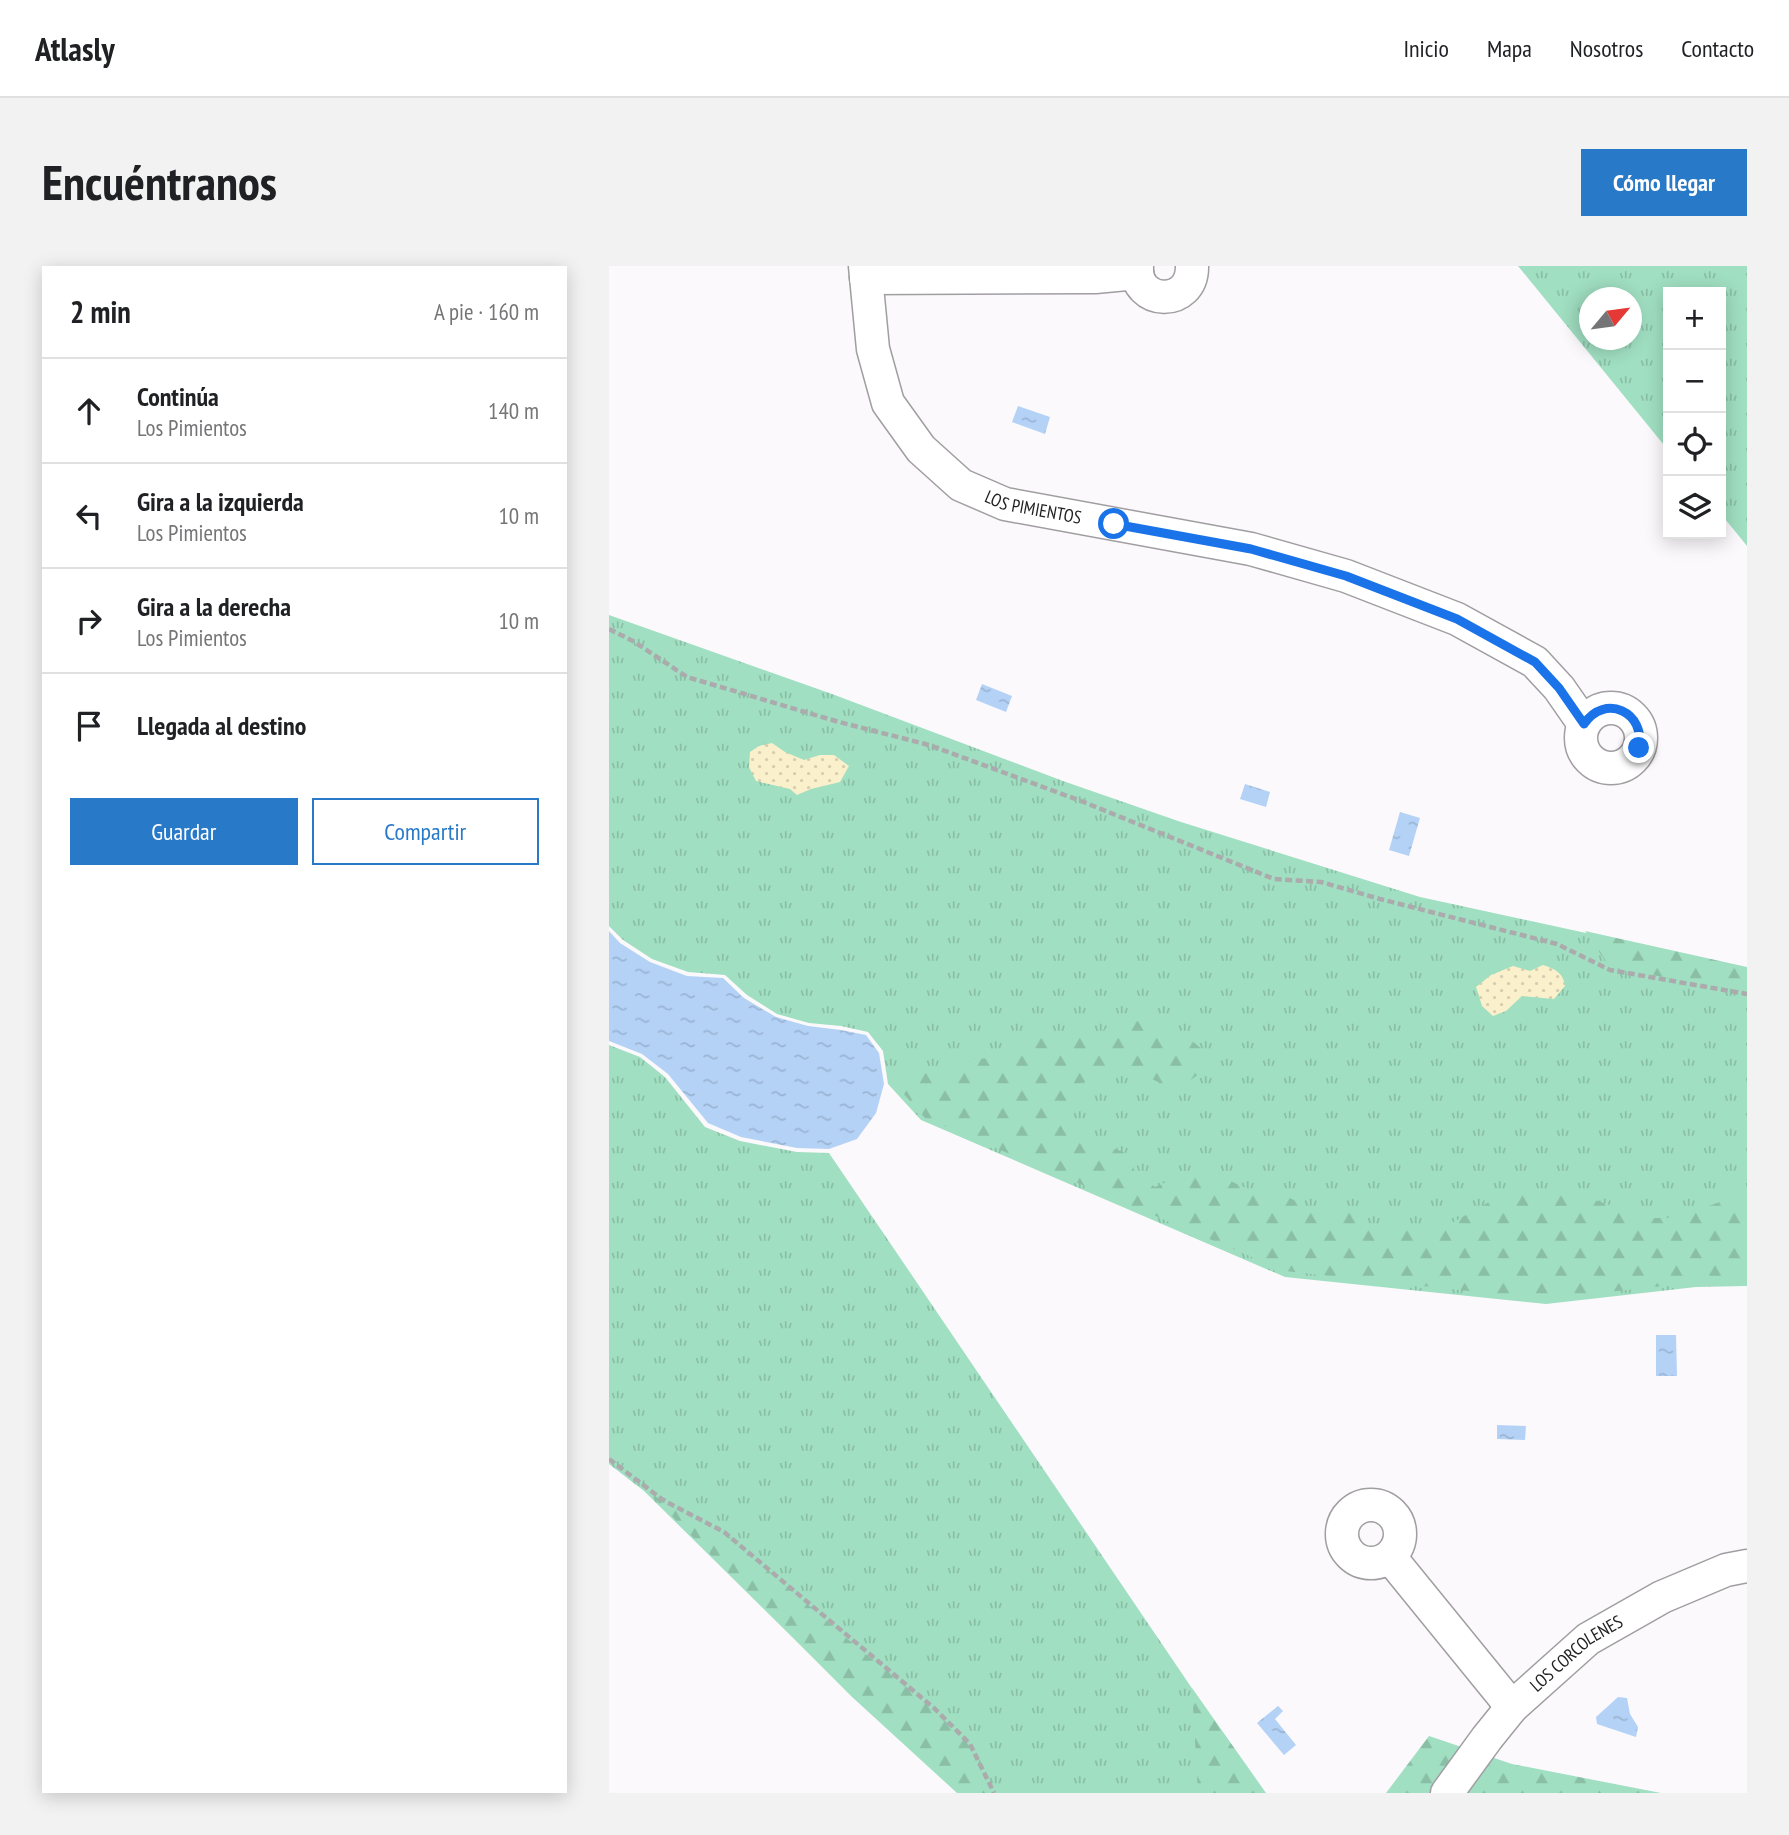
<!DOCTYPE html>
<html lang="es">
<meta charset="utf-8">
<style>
:root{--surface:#fff;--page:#f2f2f2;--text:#202124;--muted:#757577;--line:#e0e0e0;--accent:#2879c8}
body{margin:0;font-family:"PT Sans Narrow",sans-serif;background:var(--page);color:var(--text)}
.controls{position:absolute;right:21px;top:21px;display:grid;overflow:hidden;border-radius:0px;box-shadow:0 4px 18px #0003}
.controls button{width:63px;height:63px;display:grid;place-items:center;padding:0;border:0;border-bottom:2px solid var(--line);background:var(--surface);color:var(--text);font:35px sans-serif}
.compass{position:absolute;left:970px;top:21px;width:63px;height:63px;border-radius:50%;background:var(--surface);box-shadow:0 4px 18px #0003;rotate:61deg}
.stop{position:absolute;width:21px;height:21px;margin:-16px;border:5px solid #1a73e8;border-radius:50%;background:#fff}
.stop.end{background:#1a73e8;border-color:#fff;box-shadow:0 2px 7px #0008}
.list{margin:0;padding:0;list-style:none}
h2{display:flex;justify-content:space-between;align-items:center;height:91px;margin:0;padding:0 28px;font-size:30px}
h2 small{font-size:23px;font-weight:400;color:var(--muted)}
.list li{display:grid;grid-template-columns:46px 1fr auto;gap:21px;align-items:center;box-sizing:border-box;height:105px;padding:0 28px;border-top:2px solid var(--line)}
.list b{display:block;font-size:26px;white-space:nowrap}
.list p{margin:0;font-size:23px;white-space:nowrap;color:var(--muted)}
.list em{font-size:23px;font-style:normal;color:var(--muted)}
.actions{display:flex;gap:14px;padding:21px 28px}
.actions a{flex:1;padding:16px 0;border:2px solid var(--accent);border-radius:0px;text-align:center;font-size:24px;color:var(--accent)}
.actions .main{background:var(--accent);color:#fff}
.icon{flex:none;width:38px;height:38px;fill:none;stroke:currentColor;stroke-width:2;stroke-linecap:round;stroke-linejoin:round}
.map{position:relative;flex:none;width:1138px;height:1527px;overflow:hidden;border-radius:0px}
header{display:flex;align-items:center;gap:42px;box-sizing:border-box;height:98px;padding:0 35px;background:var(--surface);border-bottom:2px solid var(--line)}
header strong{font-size:33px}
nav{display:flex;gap:38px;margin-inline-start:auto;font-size:24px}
.intro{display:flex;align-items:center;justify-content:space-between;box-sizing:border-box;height:168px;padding:0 42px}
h1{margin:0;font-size:49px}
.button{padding:18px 32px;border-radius:0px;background:var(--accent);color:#fff;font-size:24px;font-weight:700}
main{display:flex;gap:42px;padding:0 42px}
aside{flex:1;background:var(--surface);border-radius:0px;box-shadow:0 4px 18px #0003}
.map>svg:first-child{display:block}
.grass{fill:url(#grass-tufts);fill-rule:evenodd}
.forest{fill:url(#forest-firs)}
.sand{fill:url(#sand-dots)}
.water{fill:url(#water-ripples)}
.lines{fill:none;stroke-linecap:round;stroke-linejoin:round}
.street-casing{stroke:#a09ea1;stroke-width:35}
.path{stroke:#abaaac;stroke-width:4.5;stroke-dasharray:7 3.5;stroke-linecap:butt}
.street{stroke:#fff;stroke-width:32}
.route{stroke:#1a73e8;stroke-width:9}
.labels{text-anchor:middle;stroke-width:5;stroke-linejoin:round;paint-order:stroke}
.street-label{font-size:18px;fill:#201f21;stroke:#fbf9fc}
</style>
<header>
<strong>Atlasly</strong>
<nav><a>Inicio</a><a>Mapa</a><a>Nosotros</a><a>Contacto</a></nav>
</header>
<div class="intro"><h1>Encuéntranos</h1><a class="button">Cómo llegar</a></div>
<main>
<aside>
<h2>2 min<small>A pie · 160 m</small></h2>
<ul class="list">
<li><svg class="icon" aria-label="ahead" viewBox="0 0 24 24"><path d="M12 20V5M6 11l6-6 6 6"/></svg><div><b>Continúa</b><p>Los Pimientos</p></div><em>140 m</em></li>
<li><svg class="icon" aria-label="left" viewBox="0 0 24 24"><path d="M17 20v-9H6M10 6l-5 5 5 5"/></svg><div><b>Gira a la izquierda</b><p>Los Pimientos</p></div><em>10 m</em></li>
<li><svg class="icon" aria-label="right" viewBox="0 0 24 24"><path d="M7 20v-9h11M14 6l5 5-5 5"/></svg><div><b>Gira a la derecha</b><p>Los Pimientos</p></div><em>10 m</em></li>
<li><svg class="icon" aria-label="arrive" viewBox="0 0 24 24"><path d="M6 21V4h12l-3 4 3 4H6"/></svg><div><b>Llegada al destino</b></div></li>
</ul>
<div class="actions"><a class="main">Guardar</a><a>Compartir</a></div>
</aside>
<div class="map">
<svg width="1138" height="1527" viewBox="0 0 1138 1527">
<defs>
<pattern id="grass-tufts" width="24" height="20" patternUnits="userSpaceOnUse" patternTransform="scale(1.75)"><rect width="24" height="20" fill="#a0dfc2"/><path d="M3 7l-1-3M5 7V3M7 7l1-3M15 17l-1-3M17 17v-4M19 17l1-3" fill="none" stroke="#8abfa6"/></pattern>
<pattern id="forest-firs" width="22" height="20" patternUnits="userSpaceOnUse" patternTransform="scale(1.75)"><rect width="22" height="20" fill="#a0dfc2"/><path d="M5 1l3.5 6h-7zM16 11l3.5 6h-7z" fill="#8abfa6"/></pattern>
<pattern id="sand-dots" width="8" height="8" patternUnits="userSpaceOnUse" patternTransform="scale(1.75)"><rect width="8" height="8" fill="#faf0cb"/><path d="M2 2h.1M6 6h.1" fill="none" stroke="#d6cdae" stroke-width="1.8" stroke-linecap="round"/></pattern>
<pattern id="water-ripples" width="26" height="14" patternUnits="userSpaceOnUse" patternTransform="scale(1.75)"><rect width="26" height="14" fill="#b4d2f6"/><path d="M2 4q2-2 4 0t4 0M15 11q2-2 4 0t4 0" fill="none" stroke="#9ab4d3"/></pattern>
</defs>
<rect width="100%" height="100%" fill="#fbf9fc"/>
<path class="grass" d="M909,0H1138V280L1112,248V26H1059V184ZM981,32H1023V74H981Z
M0,349L223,428L454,515L572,556L811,631L1138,702V1020L1087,1021L937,1038L676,1011L312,854L279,818L274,785L259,766L232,760L200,757L168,748L138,729L116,709L79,706L43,693L14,674L0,660Z
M0,779L31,791L56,811L96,861L131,875L188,886L220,887L597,1443L656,1527H350L238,1425L35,1225L0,1198Z"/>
<path class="forest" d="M976,665L1138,701V725L1001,702Z
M525,754L543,760L555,768L582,774L595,785L598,802L567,825L531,807L500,805L487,808L471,818L463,832L459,854L467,871L512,885L521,889L526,907L546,921L555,917L598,909L619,914L637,922L658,928L679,931L703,943L738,942L769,963H832L880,936L903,927L925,925L963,926L1000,939L1030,952H1067L1138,926V1011L934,1033L676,1005L316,852L286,818L312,800L328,803H342L362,793L384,792L400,793L429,765L465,773L483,770L500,761Z
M35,1222L53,1235L115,1266L249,1382L326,1444L360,1479L384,1527H348L242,1430Z
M583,1422L657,1527H589Z
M820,1470L903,1498L1052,1527H777Z"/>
<path class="sand" d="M163,477L176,486L195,494L211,489H225L240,500L231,516L202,523L188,529L181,523L147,515L140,501L141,486L150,480Z
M934,699C947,703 954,707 956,720L945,733L913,730L897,745L884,750L873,740L867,721L882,709L904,700L921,705Z"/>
<path class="water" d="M409,140L441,151L436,168L403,156Z
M373,418L403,430L397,446L367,434Z
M636,518L661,526L657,541L631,533Z
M791,546L811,552L800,590L780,584Z
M0,665L11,677L41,696L78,710L114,712L135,732L167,751L199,760L232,764L257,769L270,787L275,818L267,847L248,873L220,883L188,882L132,871L99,857L59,808L33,788L0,775Z
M1047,1069H1067L1068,1110H1047Z
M888,1159L917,1160L916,1174L888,1173Z
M1009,1431L1018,1432L1021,1448L1029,1461L1027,1471L988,1458L987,1451Z
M669,1440L674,1445L666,1453L687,1479L675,1489L648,1457Z"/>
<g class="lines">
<g class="street-casing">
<g id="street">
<path id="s1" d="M256,0L264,83L279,137L312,183L352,219L396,238L642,283L737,310L848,353L926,396L950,422L975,458"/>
<path d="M528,0C525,40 584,42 583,0"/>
<path d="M257,12L486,11L528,7"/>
<circle cx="1002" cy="472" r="30"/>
<circle cx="762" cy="1268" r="29"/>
<path d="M781,1291L903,1441"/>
<path id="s2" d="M838,1527L878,1472L903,1441L979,1373L1053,1331L1117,1304L1138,1300"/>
</g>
</g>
<path class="path" d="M0,363L24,375L78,411L230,456L320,479L472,535L665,613L712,616L771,633L948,678L1001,704L1138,728
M0,1193L54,1234L115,1266L326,1443L361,1478L385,1527"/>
<use href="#street" class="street"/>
</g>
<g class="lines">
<path class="route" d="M505,258L642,283L737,310L848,353L926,396L950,422L975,458C996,427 1037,446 1030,482"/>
</g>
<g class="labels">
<g class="street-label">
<text dy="6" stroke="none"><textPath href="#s1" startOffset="326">LOS PIMIENTOS</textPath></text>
<text dy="6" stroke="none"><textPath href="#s2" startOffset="192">LOS CORCOLENES</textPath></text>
</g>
</g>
</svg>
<div class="controls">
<button>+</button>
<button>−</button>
<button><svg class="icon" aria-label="locate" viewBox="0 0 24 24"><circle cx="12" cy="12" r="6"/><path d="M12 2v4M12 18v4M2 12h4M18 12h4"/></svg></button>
<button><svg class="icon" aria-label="layers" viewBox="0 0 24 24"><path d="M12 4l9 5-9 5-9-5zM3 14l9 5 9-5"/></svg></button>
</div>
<svg class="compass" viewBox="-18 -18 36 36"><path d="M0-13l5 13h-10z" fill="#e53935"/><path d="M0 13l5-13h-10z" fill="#757577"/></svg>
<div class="stop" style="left:505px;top:258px"></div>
<div class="stop end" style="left:1030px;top:482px"></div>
</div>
</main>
